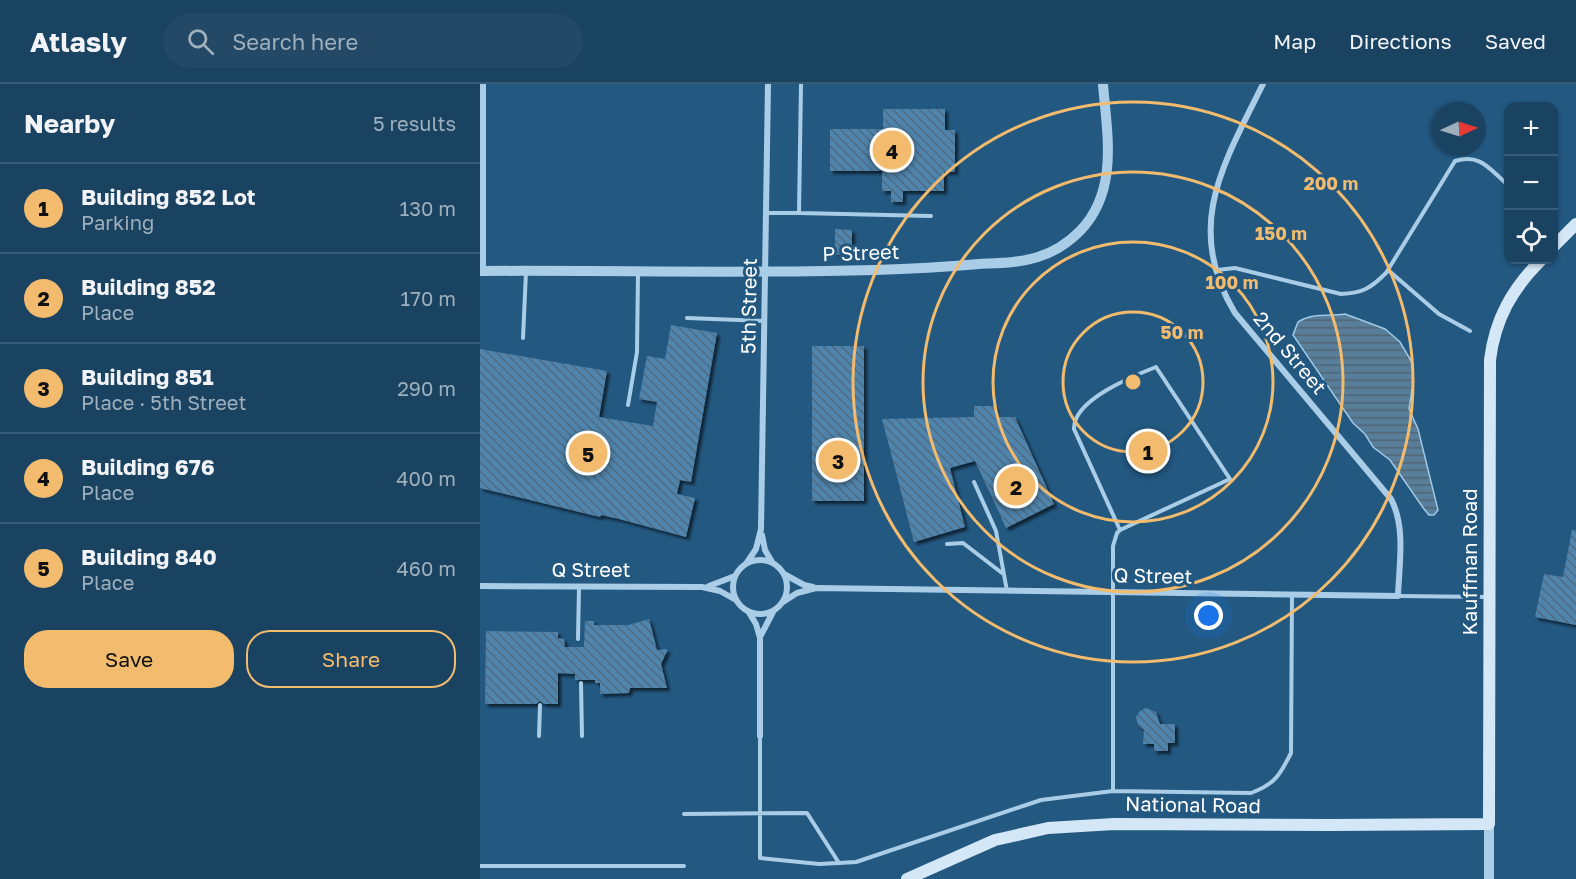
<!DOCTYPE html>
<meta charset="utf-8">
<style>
:root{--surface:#1a4261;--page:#234967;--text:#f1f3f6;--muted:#9fb0bd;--line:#385b76;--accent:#f2bb6d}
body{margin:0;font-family:"Golos Text",sans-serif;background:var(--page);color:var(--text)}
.controls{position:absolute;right:18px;top:18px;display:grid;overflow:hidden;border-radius:12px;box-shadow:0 2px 4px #0004}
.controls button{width:54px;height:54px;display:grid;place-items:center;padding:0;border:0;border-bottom:2px solid var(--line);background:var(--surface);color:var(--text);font:30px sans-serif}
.compass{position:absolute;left:952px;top:18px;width:54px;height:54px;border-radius:50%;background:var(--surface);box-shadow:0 2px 4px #0004;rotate:86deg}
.you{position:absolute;left:729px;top:532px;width:21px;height:21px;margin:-15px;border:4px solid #fff;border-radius:50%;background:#1a73e8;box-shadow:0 0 0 9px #1a73e833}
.badge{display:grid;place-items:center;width:39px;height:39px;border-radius:50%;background:var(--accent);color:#111;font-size:20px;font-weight:700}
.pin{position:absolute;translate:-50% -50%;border:3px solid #fff;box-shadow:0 2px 6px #0006}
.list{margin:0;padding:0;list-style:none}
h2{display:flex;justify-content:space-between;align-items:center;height:78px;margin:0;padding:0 24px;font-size:26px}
h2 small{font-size:20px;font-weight:400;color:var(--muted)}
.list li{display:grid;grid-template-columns:39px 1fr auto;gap:18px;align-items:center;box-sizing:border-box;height:90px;padding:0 24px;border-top:2px solid var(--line)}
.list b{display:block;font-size:22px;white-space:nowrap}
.list p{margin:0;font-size:20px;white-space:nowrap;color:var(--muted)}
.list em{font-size:20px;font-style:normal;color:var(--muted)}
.actions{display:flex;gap:12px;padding:18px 24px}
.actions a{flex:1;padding:14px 0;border:2px solid var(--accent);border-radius:24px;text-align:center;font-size:21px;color:var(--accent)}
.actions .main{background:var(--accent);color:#111}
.icon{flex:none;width:33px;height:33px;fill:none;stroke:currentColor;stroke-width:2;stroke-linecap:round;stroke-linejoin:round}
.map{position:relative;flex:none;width:1096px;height:795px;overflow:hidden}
header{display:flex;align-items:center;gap:36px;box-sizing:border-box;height:84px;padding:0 30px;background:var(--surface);border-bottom:2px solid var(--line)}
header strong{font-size:28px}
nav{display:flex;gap:33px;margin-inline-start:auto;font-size:21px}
.search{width:420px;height:54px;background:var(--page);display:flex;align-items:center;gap:15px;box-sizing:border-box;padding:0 21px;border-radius:33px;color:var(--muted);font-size:22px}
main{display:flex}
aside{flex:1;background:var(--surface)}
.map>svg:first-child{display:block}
.water{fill:url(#water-rules);stroke:#9ecae8;stroke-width:1.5}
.building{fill:url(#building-back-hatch);filter:url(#shadow)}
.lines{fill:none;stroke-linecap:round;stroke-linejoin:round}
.service{stroke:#aacde7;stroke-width:4}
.minor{stroke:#aacde7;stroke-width:6}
.tertiary{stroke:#aacde7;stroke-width:10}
.secondary{stroke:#d4e7f6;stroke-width:12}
.ring{fill:none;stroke:#f2bb6d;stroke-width:3}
.labels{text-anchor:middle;stroke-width:6;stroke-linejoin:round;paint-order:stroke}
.street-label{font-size:20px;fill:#fff;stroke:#235881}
.centre{fill:#f2bb6d;stroke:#235881;stroke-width:3}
.ring-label{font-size:18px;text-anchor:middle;font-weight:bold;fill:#f2bb6d;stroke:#235881;stroke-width:6;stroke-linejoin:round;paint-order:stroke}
</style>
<header>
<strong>Atlasly</strong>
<div class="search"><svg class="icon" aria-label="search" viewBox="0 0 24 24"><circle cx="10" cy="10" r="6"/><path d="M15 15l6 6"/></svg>Search here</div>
<nav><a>Map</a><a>Directions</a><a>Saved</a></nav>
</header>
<main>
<aside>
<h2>Nearby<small>5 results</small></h2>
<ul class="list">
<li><span class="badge">1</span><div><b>Building 852 Lot</b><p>Parking</p></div><em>130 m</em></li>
<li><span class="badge">2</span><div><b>Building 852</b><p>Place</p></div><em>170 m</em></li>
<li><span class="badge">3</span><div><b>Building 851</b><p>Place · 5th Street</p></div><em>290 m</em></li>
<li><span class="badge">4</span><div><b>Building 676</b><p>Place</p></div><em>400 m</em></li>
<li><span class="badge">5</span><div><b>Building 840</b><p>Place</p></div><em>460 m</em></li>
</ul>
<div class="actions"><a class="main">Save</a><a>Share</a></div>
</aside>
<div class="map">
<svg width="1096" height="795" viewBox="0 0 1096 795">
<defs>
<pattern id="water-rules" width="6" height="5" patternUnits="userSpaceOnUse" patternTransform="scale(1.5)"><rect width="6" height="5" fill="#587e9a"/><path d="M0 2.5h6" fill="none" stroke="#526573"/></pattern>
<pattern id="building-back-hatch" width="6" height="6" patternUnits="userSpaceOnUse" patternTransform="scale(1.5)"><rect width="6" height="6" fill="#5084ac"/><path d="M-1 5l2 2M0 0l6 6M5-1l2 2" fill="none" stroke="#4e6b81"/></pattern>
<filter id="shadow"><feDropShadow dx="3" dy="3" stdDeviation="1.5" flood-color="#0009"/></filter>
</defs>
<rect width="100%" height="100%" fill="#235881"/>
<path class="water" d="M865,230L905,245L920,258L933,280V300L929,325L938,345L958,426L954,431H949L944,425L910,376L893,363L885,350L873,339L813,251L818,238C833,228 847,233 865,230Z"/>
<path class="building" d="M403,25H465V46H475V88H464V107H423V118H411V107H402V87H350V45H403Z
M355,145L372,146V171H355Z
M191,241L237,249L211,398L200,396L197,410L215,414L206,453L139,435L121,431L120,433L0,404V265L127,287L119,333L173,342L177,318L159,315L167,272L185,275Z
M332,262H384V417H332Z
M494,322H515L516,333H535L574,420L526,444L495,377L470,384L485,443L434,458L402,335L494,333Z
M1092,446H1096V541L1055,533L1064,490L1083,493Z
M169,535L177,566L188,565L181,580L187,604H150L149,609L120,610V599H115V596H95V590L78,589V620H64L60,617L56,620H5L6,547L78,548V554L84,555L85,563H104L105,537H114V541H148Z
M666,624L676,628L680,640H695V659H688V667H674V660H663L664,646L658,641L656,633L660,627Z"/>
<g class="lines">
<path class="service" d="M321,0L319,129L451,132
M287,129H319
M737,186L755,184L861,210C883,209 891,204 906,189L975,77C1001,69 1010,86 1028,101
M908,186L959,230L990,247
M207,234L284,237
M43,254L46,188
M148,321L157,268L158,189
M494,398L516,447L527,507
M467,460L483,459L522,489
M918,512L1009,513
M98,555L99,503
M101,599L102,652
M59,652L60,621
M280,652V774L339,780L358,779
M633,707L771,709C795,700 800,691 811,669L812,511
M204,730L327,729L359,779L376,778L561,716L633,707V462L637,449L640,446L750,395L676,283C653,292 593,316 594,345L640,446
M0,782H204"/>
<path class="minor" d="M3,0V187
M282,451L285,466L292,478
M253 503a27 27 0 1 1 54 0a27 27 0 1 1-54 0Z
M266,480L276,465L281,445L288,0
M304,490L324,501L333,503
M0,502L222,503L240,507L256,516
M229,502L255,492
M303,518L317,509L336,504L918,512C919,482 926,443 911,415L755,229C703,143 744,79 783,0
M268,527L276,540L280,554V652
M281,551L293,528"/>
<path class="tertiary" d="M0,187C132,186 263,190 395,186C430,185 465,183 499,180C519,179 539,179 558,173C574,168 588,159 600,147C639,107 627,50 623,0
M1009,795V740"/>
<path class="secondary" d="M1074,162L1096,140
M427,795L515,756L568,744L634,740L850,741L1009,740L1010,276C1015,235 1032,205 1061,176"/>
</g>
<g class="ring">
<circle cx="653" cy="298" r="70"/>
<circle cx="653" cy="298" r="140"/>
<circle cx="653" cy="298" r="210"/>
<circle cx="653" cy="298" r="280"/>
</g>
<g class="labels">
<g class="street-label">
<text transform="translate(381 169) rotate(-2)" y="7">P Street</text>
<text transform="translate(269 222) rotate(-89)" y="7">5th Street</text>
<text transform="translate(810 269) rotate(50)" y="7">2nd Street</text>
<text transform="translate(990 478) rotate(-90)" y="7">Kauffman Road</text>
<text x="111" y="493">Q Street</text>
<text transform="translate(673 492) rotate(1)" y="7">Q Street</text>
<text transform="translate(713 721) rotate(1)" y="7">National Road</text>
</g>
</g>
<circle cx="653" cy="298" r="9" class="centre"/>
<g class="ring-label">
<text x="851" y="106">200 m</text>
<text x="801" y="156">150 m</text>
<text x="752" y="205">100 m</text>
<text x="702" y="255">50 m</text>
</g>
</svg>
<div class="controls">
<button>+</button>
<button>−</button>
<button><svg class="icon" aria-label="locate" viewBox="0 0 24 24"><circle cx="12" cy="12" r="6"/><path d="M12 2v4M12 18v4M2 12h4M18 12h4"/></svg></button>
</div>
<svg class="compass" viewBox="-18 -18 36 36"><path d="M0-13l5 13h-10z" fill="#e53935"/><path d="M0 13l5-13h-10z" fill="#9fb0bd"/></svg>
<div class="you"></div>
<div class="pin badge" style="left:668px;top:367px">1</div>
<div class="pin badge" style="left:536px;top:402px">2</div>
<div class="pin badge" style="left:358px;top:376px">3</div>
<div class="pin badge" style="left:412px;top:66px">4</div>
<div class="pin badge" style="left:108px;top:369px">5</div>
</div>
</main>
